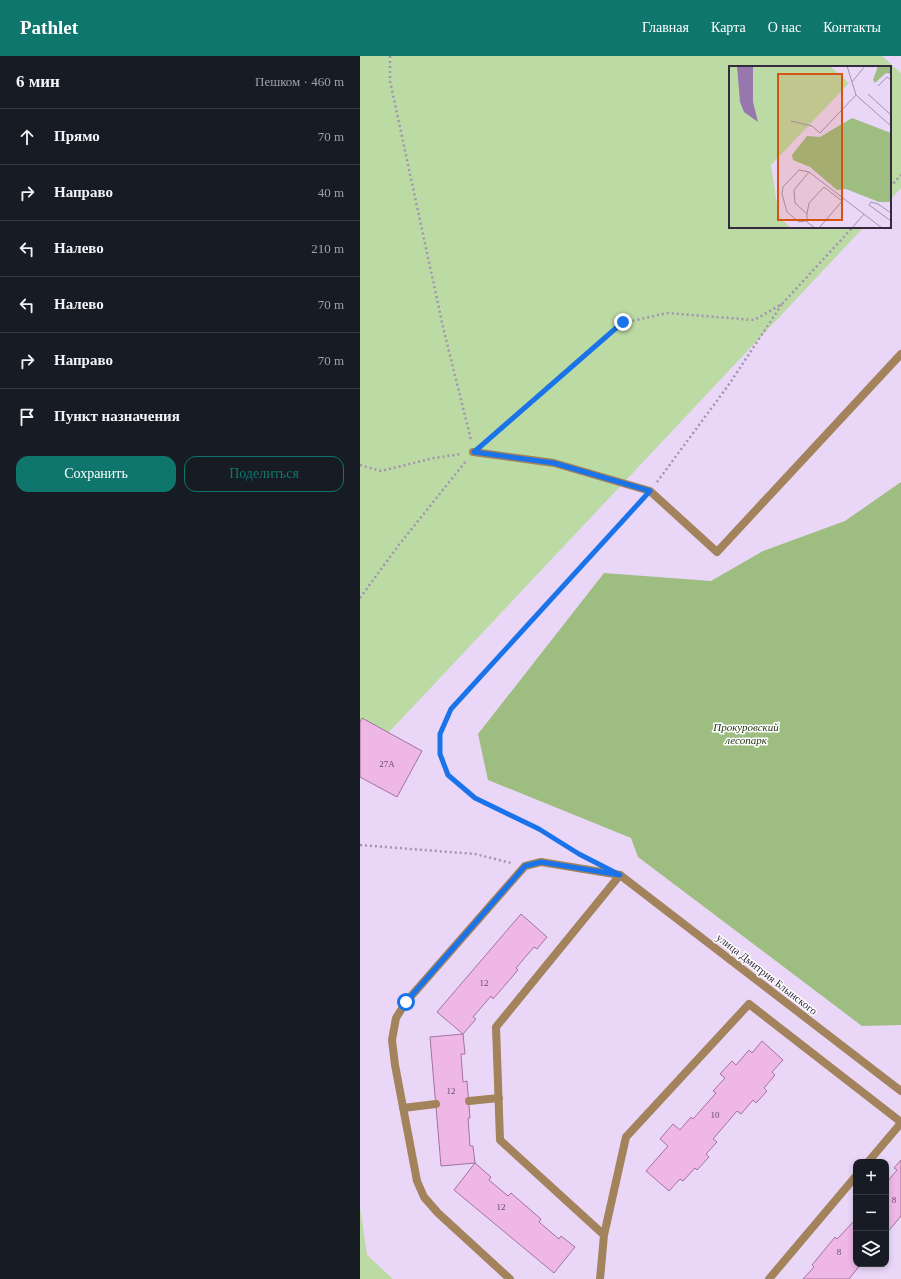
<!DOCTYPE html>
<html lang="ru">
<meta charset="utf-8">
<style>
:root{--surface:#171b24;--page:#20242c;--text:#f1f3f6;--muted:#9ea1a6;--line:#363941;--accent:#0f766e}
body{margin:0;font-family:Georgia,serif;background:var(--page);color:var(--text)}
.controls{position:absolute;right:12px;bottom:12px;display:grid;overflow:hidden;border-radius:8px;box-shadow:0 2px 6px #0003}
.controls button{width:36px;height:36px;display:grid;place-items:center;padding:0;border:0;border-bottom:1px solid var(--line);background:var(--surface);color:var(--text);font:20px sans-serif}
.stop{position:absolute;width:12px;height:12px;margin:-9px;border:3px solid #1a73e8;border-radius:50%;background:#fff}
.stop.end{background:#1a73e8;border-color:#fff;box-shadow:0 1px 4px #0008}
.list{margin:0;padding:0;list-style:none}
h2{display:flex;justify-content:space-between;align-items:center;height:52px;margin:0;padding:0 16px;font-size:17px}
h2 small{font-size:13px;font-weight:400;color:var(--muted)}
.list li{display:grid;grid-template-columns:26px 1fr auto;gap:12px;align-items:center;box-sizing:border-box;height:56px;padding:0 16px;border-top:1px solid var(--line)}
.list b{display:block;font-size:15px;white-space:nowrap}
.list em{font-size:13px;font-style:normal;color:var(--muted)}
.actions{display:flex;gap:8px;padding:12px 16px}
.actions a{flex:1;padding:9px 0;border:1px solid var(--accent);border-radius:12px;text-align:center;font-size:14px;color:var(--accent)}
.actions .main{background:var(--accent);color:#fff}
.icon{flex:none;width:22px;height:22px;fill:none;stroke:currentColor;stroke-width:2;stroke-linecap:round;stroke-linejoin:round}
.map{position:relative;flex:none;width:541px;height:1223px;overflow:hidden}
header{display:flex;align-items:center;gap:24px;box-sizing:border-box;height:56px;padding:0 20px;background:var(--accent);color:#fff}
header strong{font-size:19px}
nav{display:flex;gap:22px;margin-inline-start:auto;font-size:14px}
main{display:flex}
aside{flex:1;background:var(--surface)}
.map>svg:first-child{display:block}
.green{fill:#bcdaa3}
.forest{fill:#9dbd81}
.building{fill:#eeb7e6;stroke:#a2749c}
.lines{fill:none;stroke-linecap:round;stroke-linejoin:round}
.path{stroke:#a393b0;stroke-width:2.5;stroke-dasharray:2 3;stroke-linecap:butt}
.lane{stroke:#a3835c;stroke-width:8}
.street{stroke:#a3835c;stroke-width:8}
.route{stroke:#1a73e8;stroke-width:5}
.labels{text-anchor:middle;stroke-width:3;stroke-linejoin:round;paint-order:stroke}
.number-label{font-size:9px;fill:#644d69}
.park-label{font-size:11px;font-style:italic;fill:#21350a;stroke:#fff}
.street-label{font-size:11px;fill:#362a3f;stroke:#fff}
.inset-road{fill:none;stroke:#a292ae;stroke-width:1}
.view{fill:#d65411;fill-opacity:0.15;stroke:#d65411;stroke-width:2}
.inset-edge{fill:none;stroke:#362a3f;stroke-width:2}
</style>
<header>
<strong>Pathlet</strong>
<nav><a>Главная</a><a>Карта</a><a>О нас</a><a>Контакты</a></nav>
</header>
<main>
<aside>
<h2>6 мин<small>Пешком · 460 m</small></h2>
<ul class="list">
<li><svg class="icon" aria-label="ahead" viewBox="0 0 24 24"><path d="M12 20V5M6 11l6-6 6 6"/></svg><div><b>Прямо</b></div><em>70 m</em></li>
<li><svg class="icon" aria-label="right" viewBox="0 0 24 24"><path d="M7 20v-9h11M14 6l5 5-5 5"/></svg><div><b>Направо</b></div><em>40 m</em></li>
<li><svg class="icon" aria-label="left" viewBox="0 0 24 24"><path d="M17 20v-9H6M10 6l-5 5 5 5"/></svg><div><b>Налево</b></div><em>210 m</em></li>
<li><svg class="icon" aria-label="left" viewBox="0 0 24 24"><path d="M17 20v-9H6M10 6l-5 5 5 5"/></svg><div><b>Налево</b></div><em>70 m</em></li>
<li><svg class="icon" aria-label="right" viewBox="0 0 24 24"><path d="M7 20v-9h11M14 6l5 5-5 5"/></svg><div><b>Направо</b></div><em>70 m</em></li>
<li><svg class="icon" aria-label="arrive" viewBox="0 0 24 24"><path d="M6 21V4h12l-3 4 3 4H6"/></svg><div><b>Пункт назначения</b></div></li>
</ul>
<div class="actions"><a class="main">Сохранить</a><a>Поделиться</a></div>
</aside>
<div class="map">
<svg width="541" height="1223" viewBox="0 0 541 1223">
<rect width="100%" height="100%" fill="#ead7f8"/>
<path class="green" d="M0,0H522L541,17V132L530,144V11H370V171H504L0,707Z
M0,1151L7,1199L33,1223H0Z"/>
<path class="forest" d="M541,426V969L502,970L278,801L271,782L128,724L118,678L244,517L351,525L403,495L485,465Z"/>
<path class="building" d="M2,662L62,695L37,741L0,721V666Z
M161,858L187,881L177,893L174,891L156,912L158,914L133,943L131,940L113,961L116,963L103,978L77,956Z
M103,978L105,998H101L103,1026L107,1025L110,1062H108L110,1090H113L115,1107L81,1110L70,981Z
M402,985L423,1004L412,1016L415,1019L404,1032L407,1035L396,1047L393,1044L381,1058L377,1055L353,1083L357,1086L346,1098L349,1101L337,1114L335,1112L323,1125L320,1123L309,1135L286,1115L308,1090L300,1083L313,1068L320,1074L331,1061L333,1063L356,1037L353,1035L365,1022L360,1018L372,1005L376,1009L389,994L392,997Z
M541,1104V1160L526,1178V1127L537,1114L534,1112Z
M115,1107L131,1121L129,1124L148,1140L151,1137L181,1163L179,1166L199,1183L201,1180L215,1191L194,1217L94,1134Z
M496,1163V1208H501L489,1223H443L454,1211L452,1209L475,1181L477,1183Z"/>
<g class="lines">
<path class="path" d="M30,0V25L83,271L111,384
M530,131L541,119
M126,384L263,267L307,257L394,264L422,248L493,171
M0,409L21,415L74,402L101,398
M297,426L370,327L422,248
M0,542L38,490L106,405
M0,789L115,798L151,807
M219,798L179,773L115,742L88,719L80,698V678L91,653L281,445"/>
<path class="lane" d="M113,396L194,407L290,435L357,496L541,298
M109,1045L139,1042
M43,1052L76,1048
M508,1106L541,1067
M244,1179L266,1081L389,948L541,1066
M150,1223L78,1157L64,1141L57,1125L35,1009L32,984L36,962L46,946L165,810L181,806L260,819L136,971L140,1084L244,1179L240,1223
M409,1223L496,1120"/>
<path class="street" d="M260,819L541,1035"/>
</g>
<g class="lines">
<path class="route" d="M46,946L165,810L181,806L260,819L219,798L179,773L115,742L88,719L80,698V678L91,653L290,435L194,407L114,396L263,266"/>
</g>
<g class="labels">
<g class="number-label">
<text x="27" y="711">27А</text>
<text x="124" y="930">12</text>
<text x="91" y="1038">12</text>
<text x="355" y="1062">10</text>
<text x="534" y="1147">8</text>
<text x="141" y="1154">12</text>
<text x="479" y="1199">8</text>
</g>
<g class="park-label">
<text x="386" y="675">Прокуровский<tspan x="386" dy="13">лесопарк</tspan></text>
</g>
<g class="street-label">
<text transform="translate(407 918) rotate(38)" y="4">улица Дмитрия Блынского</text>
</g>
</g>
<g transform="translate(369 10)">
<rect width="162" height="162" fill="#ead7f8"/>
<path d="M0,0H101L120,17L42,99L50,151L62,162H0Z" fill="#bcdaa3"/>
<path d="M149,0H162V8L157,7L146,17L144,14ZM123,52L162,67V136H150L117,123L108,124L81,101L64,94L63,89L78,70L91,71Z" fill="#9dbd81"/>
<path d="M8,0H24V36L29,56L15,46L11,36Z" fill="#9877ae"/>
<path class="inset-road" d="M118,0L127,29L162,60M123,16L136,0M149,20L158,11L162,14M139,28L162,49M62,55L83,60L91,67L127,29M80,106L65,124L66,137L78,148V156L86,162M162,147L149,138L142,136L140,139L162,155M78,148L80,137L95,121L113,135M77,155L70,156L58,146L53,128L54,121L70,104L80,106L153,162M90,162L114,134M123,162L135,148"/>
<path class="view" d="M49,8H113V154H49Z"/>
<rect width="162" height="162" class="inset-edge"/>
</g>
</svg>
<div class="controls">
<button>+</button>
<button>−</button>
<button><svg class="icon" aria-label="layers" viewBox="0 0 24 24"><path d="M12 4l9 5-9 5-9-5zM3 14l9 5 9-5"/></svg></button>
</div>
<div class="stop" style="left:46px;top:946px"></div>
<div class="stop end" style="left:263px;top:266px"></div>
</div>
</main>
